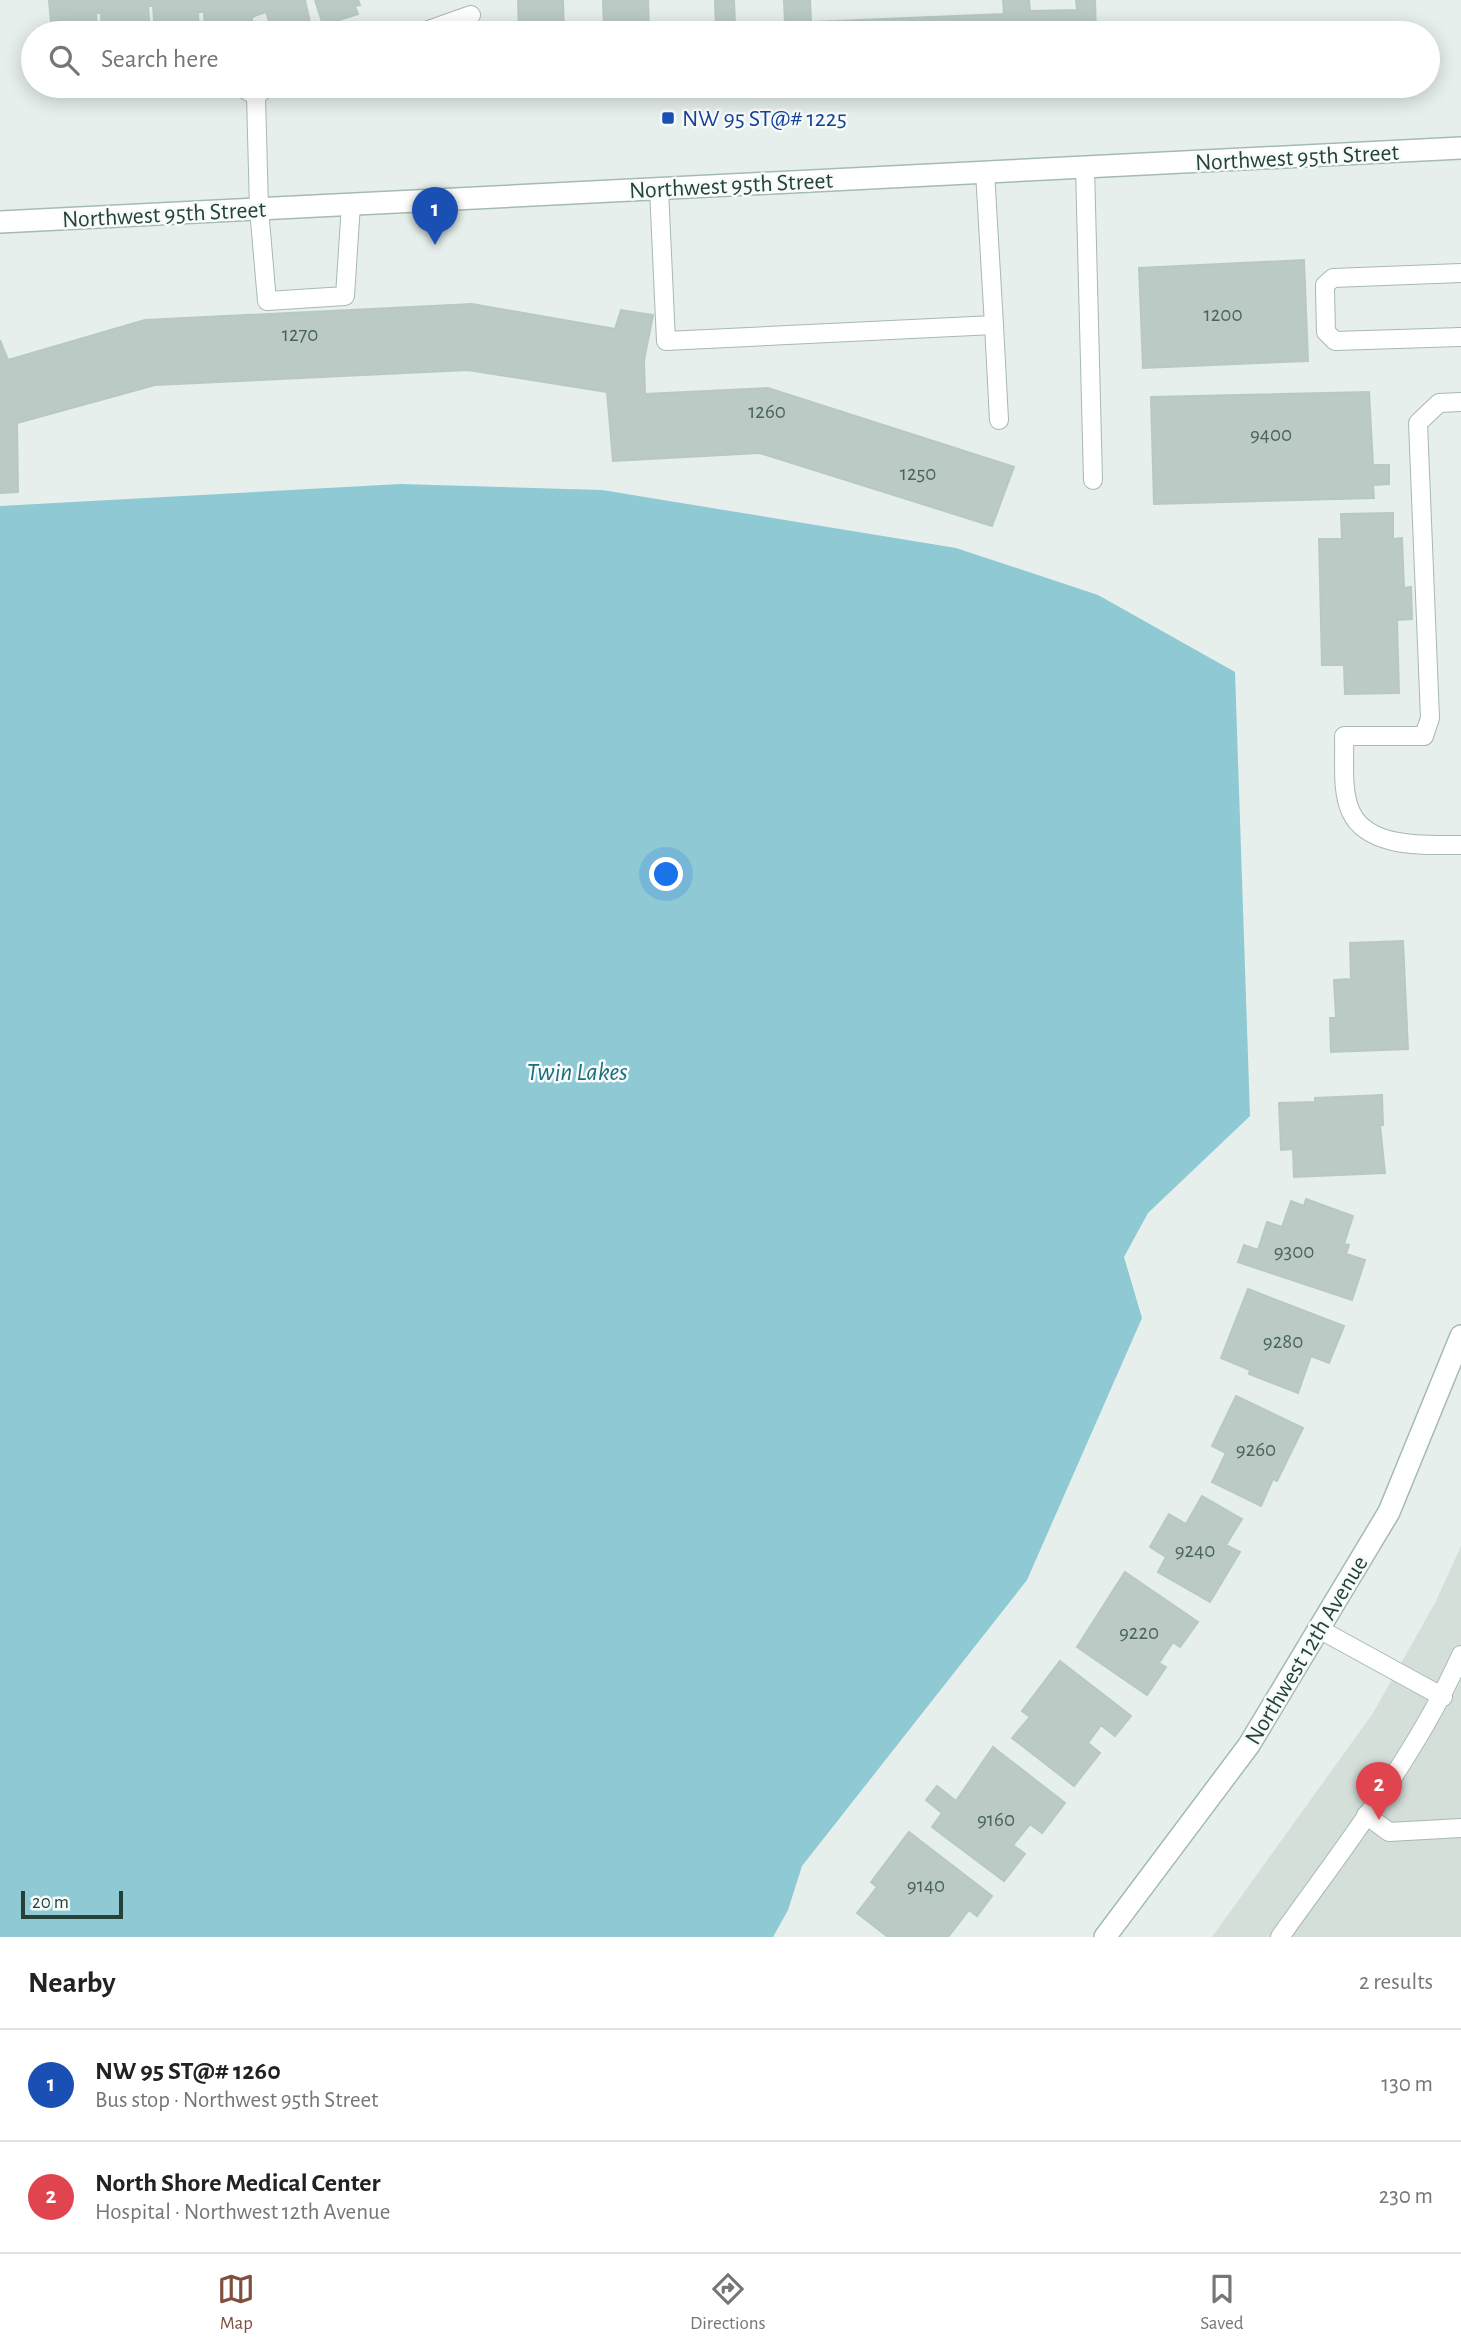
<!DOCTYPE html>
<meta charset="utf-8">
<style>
:root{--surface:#fff;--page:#f6f6f6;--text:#222;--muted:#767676;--line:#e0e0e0;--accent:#804e3d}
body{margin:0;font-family:"Alegreya Sans",sans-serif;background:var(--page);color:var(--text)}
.scale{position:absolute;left:21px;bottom:18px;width:102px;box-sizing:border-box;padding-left:7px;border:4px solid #24423a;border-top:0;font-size:19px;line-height:24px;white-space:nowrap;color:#24423a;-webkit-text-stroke:5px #f7fbf9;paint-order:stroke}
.you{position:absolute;left:667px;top:875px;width:24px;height:24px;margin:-18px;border:5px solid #fff;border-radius:50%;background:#1a73e8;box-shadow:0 0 0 10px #1a73e833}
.badge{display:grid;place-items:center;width:46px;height:46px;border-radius:50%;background:var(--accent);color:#fff;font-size:23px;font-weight:700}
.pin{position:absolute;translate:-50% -58px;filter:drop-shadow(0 2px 4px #0008)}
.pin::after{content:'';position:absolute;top:37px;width:24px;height:21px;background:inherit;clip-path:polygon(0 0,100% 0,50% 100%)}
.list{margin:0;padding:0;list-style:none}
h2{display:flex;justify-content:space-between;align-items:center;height:91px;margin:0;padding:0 28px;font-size:30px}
h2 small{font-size:23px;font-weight:400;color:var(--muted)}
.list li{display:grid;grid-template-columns:46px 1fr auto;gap:21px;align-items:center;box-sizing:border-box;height:112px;padding:0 28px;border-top:2px solid var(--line)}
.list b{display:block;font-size:26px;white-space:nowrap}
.list p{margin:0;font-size:23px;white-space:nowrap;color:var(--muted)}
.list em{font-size:23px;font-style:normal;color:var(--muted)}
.icon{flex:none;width:38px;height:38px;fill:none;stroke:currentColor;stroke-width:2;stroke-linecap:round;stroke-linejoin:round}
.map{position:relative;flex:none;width:1461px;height:1937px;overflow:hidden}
.search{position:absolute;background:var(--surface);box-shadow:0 4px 18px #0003;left:21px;right:21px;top:21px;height:77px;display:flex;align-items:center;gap:18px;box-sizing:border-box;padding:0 24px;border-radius:38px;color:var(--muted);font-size:26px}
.sheet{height:315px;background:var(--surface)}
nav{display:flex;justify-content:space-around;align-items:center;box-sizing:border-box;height:98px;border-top:2px solid var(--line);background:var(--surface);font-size:19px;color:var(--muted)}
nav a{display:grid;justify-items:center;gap:4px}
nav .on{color:var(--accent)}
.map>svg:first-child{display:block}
.built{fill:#d4dfda}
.water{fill:#8ec9d4}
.building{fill:#bbcac4;stroke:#b8c9c2;stroke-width:2}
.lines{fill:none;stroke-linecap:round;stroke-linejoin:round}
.lane-casing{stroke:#a8b8b2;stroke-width:20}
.secondary-casing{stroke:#a4bbb3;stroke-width:24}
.lane{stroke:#fff;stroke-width:18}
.secondary{stroke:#fff;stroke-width:21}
.transit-dot{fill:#1a4fb4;stroke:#f7fbf9;stroke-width:2.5}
.labels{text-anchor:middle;stroke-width:5;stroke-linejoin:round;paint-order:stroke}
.number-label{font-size:21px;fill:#4a645c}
.transit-label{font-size:24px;fill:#164399;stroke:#f7fbf9;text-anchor:start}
.street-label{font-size:24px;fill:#24423a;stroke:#f7fbf9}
.water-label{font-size:26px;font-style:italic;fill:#1c6f80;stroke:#f7fbf9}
</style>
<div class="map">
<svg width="1461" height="1937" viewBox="0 0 1461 1937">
<rect width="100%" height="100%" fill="#e6efeb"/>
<path class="built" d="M1461,1546V1937H1212L1373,1713L1435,1603Z"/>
<path class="water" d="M400,484L602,490L956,548L1098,595L1235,672L1250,1116L1148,1213L1124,1257L1142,1318L1027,1580L802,1866L788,1910L773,1937H0V506Z"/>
<path class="building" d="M49,0H305L311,27L289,33H273L266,12L252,17V33H205L204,12H198L199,33H155L153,6H148L150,33H102L101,13H96L97,33H52Z
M315,0H358L360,5L355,6L358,14L323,25Z
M518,0H563L564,33H519Z
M603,0H648L649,33H604Z
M715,0H734L735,25L785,23L784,0H810L811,22L1004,14L1003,0H1029L1030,11L1077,10L1076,0H1095L1096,33H716Z
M1304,260L1308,361L1143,368L1139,268Z
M472,304L615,329L621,310L653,315L644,360L645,394L768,388L1014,467L992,526L760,453L613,461L607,392L468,370L155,385L17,423L18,492L0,493V340L8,360L145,320Z
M1369,392L1373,465H1389V484L1373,485L1374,498L1154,504L1151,397Z
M1393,513V539L1402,538L1404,588L1411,587L1412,619L1397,620L1399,693L1345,694L1344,665H1322L1319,539H1342L1341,514Z
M1403,941L1408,1049L1331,1052L1330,1018H1336L1334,980L1351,979L1350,943Z
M1382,1095L1383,1125H1380L1385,1173L1294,1177L1293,1149L1281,1150L1279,1103L1315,1102V1098Z
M1306,1199L1353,1216L1344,1244L1349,1245L1346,1254L1365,1260L1352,1300L1238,1262L1244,1245L1258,1250L1267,1222L1282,1227L1291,1201L1304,1206Z
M1248,1289L1344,1326L1329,1363L1311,1356L1298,1393L1249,1374L1250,1370L1221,1358Z
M1236,1396L1303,1428L1277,1481L1273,1479L1261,1506L1212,1482L1226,1453L1212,1446Z
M1202,1496L1242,1519L1226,1545L1240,1552L1210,1602L1158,1572L1166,1557L1150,1547L1169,1514L1186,1524Z
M1125,1572L1198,1622L1180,1647L1173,1642L1159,1663L1166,1667L1147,1695L1077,1647Z
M1060,1661L1131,1716L1115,1736L1101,1725L1088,1743L1100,1753L1074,1786L1012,1738L1030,1717L1022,1711Z
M993,1747L1065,1803L1042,1833L1030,1824L1013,1845L1025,1854L1004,1881L932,1827L942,1813L926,1800L937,1786L956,1801Z
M909,1832L992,1896L977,1916L969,1910L948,1937H888L857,1913L877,1887L871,1882Z"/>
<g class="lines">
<g class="lane-casing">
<path id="lane" d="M420,33L471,15
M239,86L256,96L268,86
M256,96L259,209L267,301L345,296L351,204
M1085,167L1093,480
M985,172L994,325
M659,189L666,341L994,325L999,420
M1461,273L1333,278L1325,285V290L1326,332L1335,341L1461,337
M1461,402L1439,403L1418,423L1430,718L1424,736H1344C1345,759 1341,791 1351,812C1368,849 1427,845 1461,845
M1319,1629L1443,1697
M1366,1815L1389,1832L1461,1828
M1280,1937C1344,1847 1416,1756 1461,1655"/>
</g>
<g class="secondary-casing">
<path id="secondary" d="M0,222L1461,148
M1105,1937L1249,1745L1389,1512L1461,1336"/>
</g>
<use href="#lane" class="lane"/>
<use href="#secondary" class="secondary"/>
</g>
<rect class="transit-dot" x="661" y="111" width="14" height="14" rx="3.5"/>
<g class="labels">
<g class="number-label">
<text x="1223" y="321">1200</text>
<text x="300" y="341">1270</text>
<text x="767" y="418">1260</text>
<text x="1271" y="441">9400</text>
<text x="918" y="480">1250</text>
<text x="1294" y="1258">9300</text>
<text x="1283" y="1348">9280</text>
<text x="1256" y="1456">9260</text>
<text x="1195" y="1557">9240</text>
<text x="1139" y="1639">9220</text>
<text x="996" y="1826">9160</text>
<text x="926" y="1892">9140</text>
</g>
<g class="transit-label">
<text x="682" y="126">NW 95 ST@# 1225</text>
</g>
<g class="street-label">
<text transform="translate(1297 157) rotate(-3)" y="8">Northwest 95th Street</text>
<text transform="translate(731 185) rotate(-3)" y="8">Northwest 95th Street</text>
<text transform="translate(164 214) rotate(-3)" y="8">Northwest 95th Street</text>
<text transform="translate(1306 1650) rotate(-59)" y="8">Northwest 12th Avenue</text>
</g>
<g class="water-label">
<text x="577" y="1080">Twin Lakes</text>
</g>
</g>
</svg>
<div class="scale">20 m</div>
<div class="you"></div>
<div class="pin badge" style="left:435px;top:245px;background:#1a4fb4">1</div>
<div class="pin badge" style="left:1379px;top:1820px;background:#e0444e">2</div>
<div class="search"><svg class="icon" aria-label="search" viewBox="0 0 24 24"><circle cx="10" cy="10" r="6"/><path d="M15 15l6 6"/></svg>Search here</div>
</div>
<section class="sheet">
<h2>Nearby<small>2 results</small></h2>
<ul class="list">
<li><span class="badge" style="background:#1a4fb4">1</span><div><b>NW 95 ST@# 1260</b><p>Bus stop · Northwest 95th Street</p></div><em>130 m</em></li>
<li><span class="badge" style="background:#e0444e">2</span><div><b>North Shore Medical Center</b><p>Hospital · Northwest 12th Avenue</p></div><em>230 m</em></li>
</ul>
</section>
<nav>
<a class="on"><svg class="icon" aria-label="map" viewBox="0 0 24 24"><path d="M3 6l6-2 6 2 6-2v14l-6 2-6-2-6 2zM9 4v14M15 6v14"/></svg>Map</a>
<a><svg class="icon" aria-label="directions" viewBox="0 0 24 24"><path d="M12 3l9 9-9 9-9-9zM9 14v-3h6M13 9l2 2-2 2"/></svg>Directions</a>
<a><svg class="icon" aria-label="saved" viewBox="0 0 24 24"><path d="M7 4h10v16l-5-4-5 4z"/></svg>Saved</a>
</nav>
